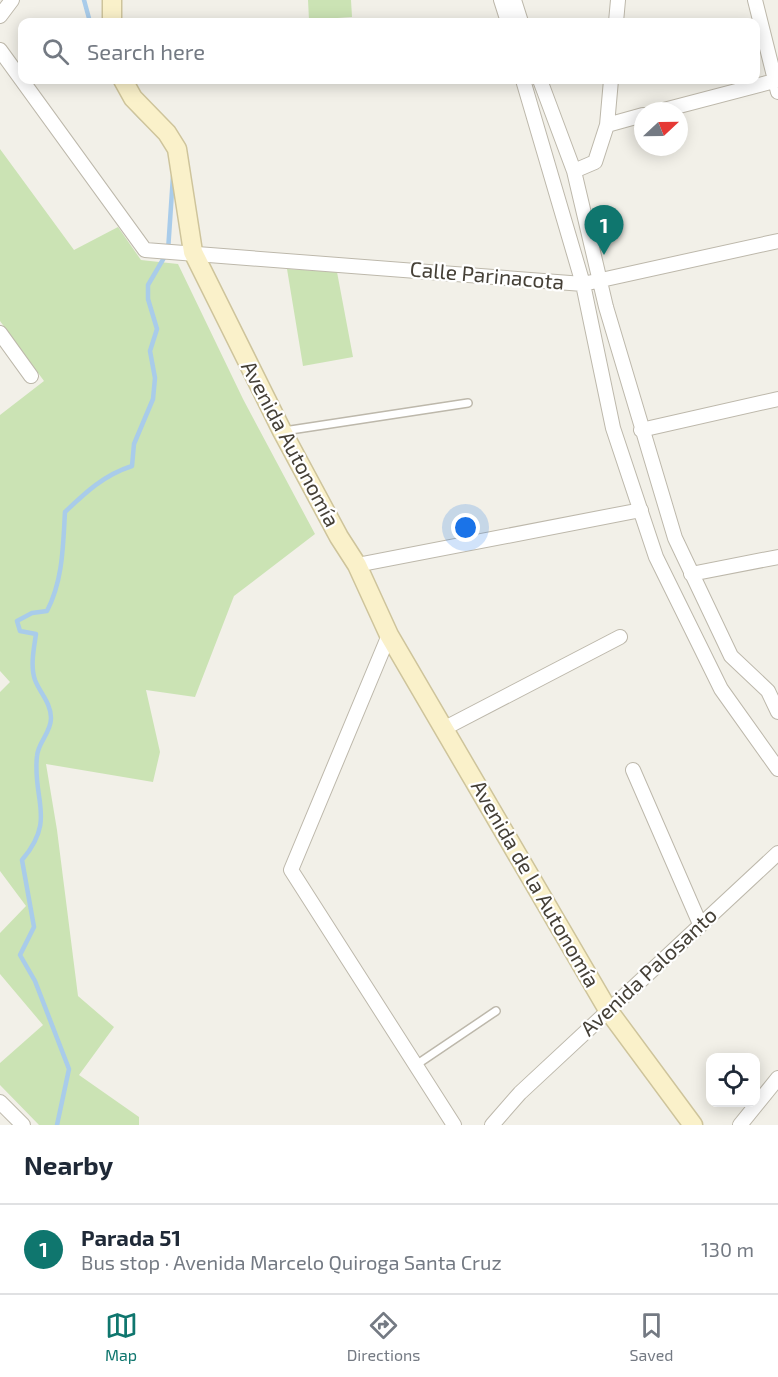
<!DOCTYPE html>
<meta charset="utf-8">
<style>
:root{--surface:#fff;--page:#f6f6f7;--text:#1f2937;--muted:#747a83;--line:#e0e1e3;--accent:#0f766e}
body{margin:0;font-family:"Exo 2",sans-serif;background:var(--page);color:var(--text)}
.controls{position:absolute;right:18px;bottom:18px;display:grid;overflow:hidden;border-radius:12px;box-shadow:0 3px 15px #0003}
.controls button{width:54px;height:54px;display:grid;place-items:center;padding:0;border:0;border-bottom:2px solid var(--line);background:var(--surface);color:var(--text);font:30px sans-serif}
.compass{position:absolute;left:634px;top:102px;width:54px;height:54px;border-radius:50%;background:var(--surface);box-shadow:0 3px 15px #0003;rotate:68deg}
.you{position:absolute;left:466px;top:528px;width:21px;height:21px;margin:-15px;border:4px solid #fff;border-radius:50%;background:#1a73e8;box-shadow:0 0 0 9px #1a73e833}
.badge{display:grid;place-items:center;width:39px;height:39px;border-radius:50%;background:var(--accent);color:#fff;font-size:20px;font-weight:700}
.pin{position:absolute;translate:-50% -50px;filter:drop-shadow(0 2px 3px #0008)}
.pin::after{content:'';position:absolute;top:32px;width:21px;height:18px;background:inherit;clip-path:polygon(0 0,100% 0,50% 100%)}
.list{margin:0;padding:0;list-style:none}
h2{display:flex;justify-content:space-between;align-items:center;height:78px;margin:0;padding:0 24px;font-size:26px}
h2 small{font-size:20px;font-weight:400;color:var(--muted)}
.list li{display:grid;grid-template-columns:39px 1fr auto;gap:18px;align-items:center;box-sizing:border-box;height:90px;padding:0 24px;border-top:2px solid var(--line)}
.list b{display:block;font-size:22px;white-space:nowrap}
.list p{margin:0;font-size:20px;white-space:nowrap;color:var(--muted)}
.list em{font-size:20px;font-style:normal;color:var(--muted)}
.icon{flex:none;width:33px;height:33px;fill:none;stroke:currentColor;stroke-width:2;stroke-linecap:round;stroke-linejoin:round}
.map{position:relative;flex:none;width:778px;height:1125px;overflow:hidden}
.search{position:absolute;background:var(--surface);box-shadow:0 3px 15px #0003;left:18px;right:18px;top:18px;height:66px;display:flex;align-items:center;gap:15px;box-sizing:border-box;padding:0 21px;border-radius:12px;color:var(--muted);font-size:22px}
.sheet{height:168px;background:var(--surface)}
nav{display:flex;justify-content:space-around;align-items:center;box-sizing:border-box;height:84px;border-top:2px solid var(--line);background:var(--surface);font-size:16px;color:var(--muted)}
nav a{display:grid;justify-items:center;gap:3px}
nav .on{color:var(--accent)}
.map>svg:first-child{display:block}
.grass{fill:#cbe3b4}
.lines{fill:none;stroke-linecap:round;stroke-linejoin:round}
.stream{stroke:#a9ccea;stroke-width:4.5}
.lane-casing{stroke:#bdb8ab;stroke-width:10}
.street-casing{stroke:#bdb8ab;stroke-width:16}
.secondary-casing{stroke:#cec49b;stroke-width:21}
.lane{stroke:#fff;stroke-width:7}
.street{stroke:#fff;stroke-width:14}
.secondary{stroke:#faf1ca;stroke-width:18}
.labels{text-anchor:middle;stroke-width:4.5;stroke-linejoin:round;paint-order:stroke}
.street-label{font-size:21px;fill:#454037;stroke:#fff}
</style>
<div class="map">
<svg width="778" height="1125" viewBox="0 0 778 1125">
<rect width="100%" height="100%" fill="#f2f0e8"/>
<path class="grass" d="M308,0H351L352,17L309,20Z
M0,149L74,250L118,227L141,260L178,264L243,399L315,534L234,596L195,697L146,690L160,752L153,782L46,764L57,830L78,996L114,1027L79,1075L139,1117V1125H39L0,1085V1063L43,1025L0,974V933L26,906L0,871V692L10,682L0,671V415L44,381L0,321Z
M287,269L337,272L353,357L303,366Z"/>
<g class="lines">
<path class="stream" d="M84,0L90,22
M129,105L141,118
M57,1125L69,1069L35,981L20,955L34,927L22,860C57,819 32,800 37,756C38,742 51,733 51,718C51,703 40,693 35,680C30,666 34,648 36,634L20,631L17,621L32,613L47,611C63,580 63,546 65,512C86,492 104,475 132,466L134,444L153,399L155,378L150,351L157,329L148,299V285L168,251L173,176"/>
<g class="lane-casing">
<path id="lane" d="M284,431L468,403
M416,1065L496,1011"/>
</g>
<g class="street-casing">
<path id="street" d="M501,0L508,22
M514,0L521,22
M755,0L778,92
M0,16L12,0
M616,22L618,0
M0,50L145,250L583,284L778,241
M523,80L583,284L613,428L656,557L721,689L778,769
M540,80L574,171L606,307L675,538L731,656L768,691L778,712
M660,111L778,80
M607,125L643,115
M574,171L595,162L607,125L611,80
M0,333L31,376
M641,430L778,399
M357,565L641,510
M691,574L778,557
M389,635L291,870L454,1125
M445,728L620,637
M633,770L700,924
M0,1102L23,1125
M492,1125L520,1093L778,853
M740,1125L778,1078"/>
</g>
<g class="secondary-casing">
<path id="secondary" d="M112,0V22
M123,80L133,98L167,133L177,149L193,252L282,431L339,537L357,565L389,635L608,1010L693,1125"/>
</g>
<use href="#lane" class="lane"/>
<use href="#street" class="street"/>
<use href="#secondary" class="secondary"/>
</g>
<g class="labels">
<g class="street-label">
<text transform="translate(487 276) rotate(5)" y="7">Calle Parinacota</text>
<text transform="translate(290 444) rotate(62)" y="7">Avenida Autonomía</text>
<text transform="translate(535 884) rotate(60)" y="7">Avenida de la Autonomía</text>
<text transform="translate(649 972) rotate(-43)" y="7">Avenida Palosanto</text>
</g>
</g>
</svg>
<div class="controls">
<button><svg class="icon" aria-label="locate" viewBox="0 0 24 24"><circle cx="12" cy="12" r="6"/><path d="M12 2v4M12 18v4M2 12h4M18 12h4"/></svg></button>
</div>
<svg class="compass" viewBox="-18 -18 36 36"><path d="M0-13l5 13h-10z" fill="#e53935"/><path d="M0 13l5-13h-10z" fill="#747a83"/></svg>
<div class="you"></div>
<div class="pin badge" style="left:604px;top:255px">1</div>
<div class="search"><svg class="icon" aria-label="search" viewBox="0 0 24 24"><circle cx="10" cy="10" r="6"/><path d="M15 15l6 6"/></svg>Search here</div>
</div>
<section class="sheet">
<h2>Nearby<small></small></h2>
<ul class="list">
<li><span class="badge">1</span><div><b>Parada 51</b><p>Bus stop · Avenida Marcelo Quiroga Santa Cruz</p></div><em>130 m</em></li>
</ul>
</section>
<nav>
<a class="on"><svg class="icon" aria-label="map" viewBox="0 0 24 24"><path d="M3 6l6-2 6 2 6-2v14l-6 2-6-2-6 2zM9 4v14M15 6v14"/></svg>Map</a>
<a><svg class="icon" aria-label="directions" viewBox="0 0 24 24"><path d="M12 3l9 9-9 9-9-9zM9 14v-3h6M13 9l2 2-2 2"/></svg>Directions</a>
<a><svg class="icon" aria-label="saved" viewBox="0 0 24 24"><path d="M7 4h10v16l-5-4-5 4z"/></svg>Saved</a>
</nav>
